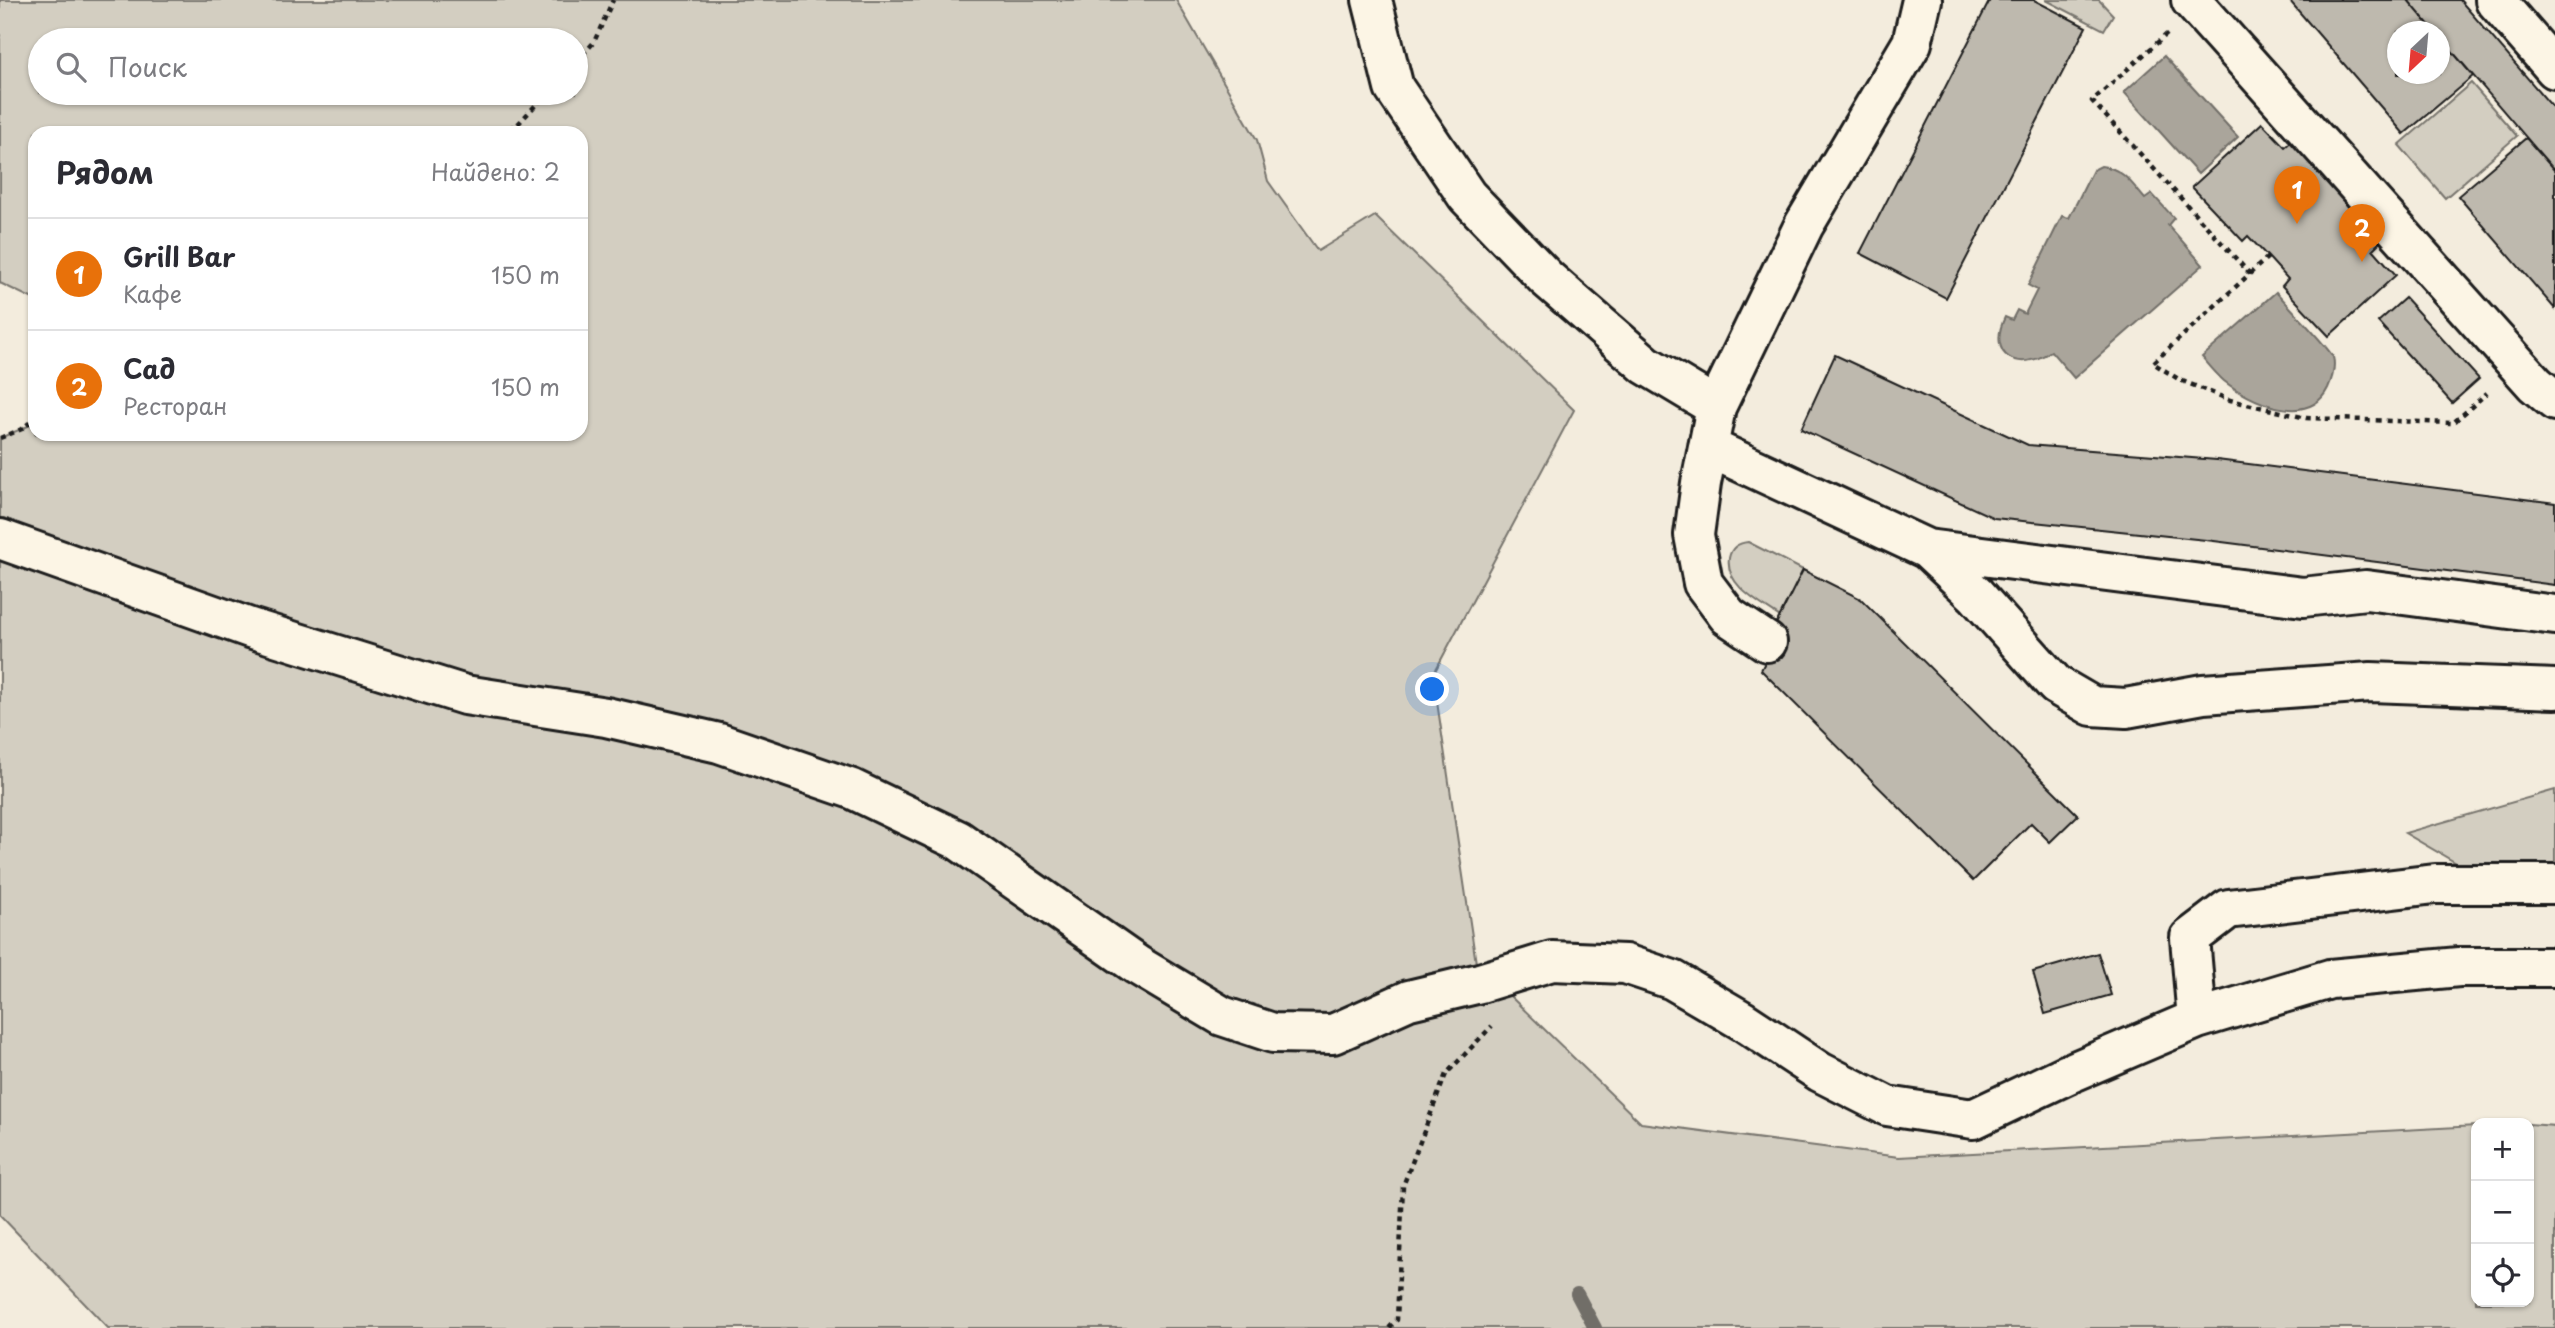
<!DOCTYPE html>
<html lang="ru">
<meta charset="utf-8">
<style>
:root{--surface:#fff;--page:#f2f2f3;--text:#2b2b33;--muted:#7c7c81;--line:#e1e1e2;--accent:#1c1c1c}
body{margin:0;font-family:"Playpen Sans",sans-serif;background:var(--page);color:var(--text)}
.controls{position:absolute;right:21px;bottom:21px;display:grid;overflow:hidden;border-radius:14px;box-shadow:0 2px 5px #0004}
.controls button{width:63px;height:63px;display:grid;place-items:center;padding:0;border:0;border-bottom:2px solid var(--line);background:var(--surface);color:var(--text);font:35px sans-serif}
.compass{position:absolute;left:2387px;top:21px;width:63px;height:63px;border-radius:50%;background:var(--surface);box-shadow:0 2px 5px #0004;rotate:206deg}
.you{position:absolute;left:1433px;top:690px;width:24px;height:24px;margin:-18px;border:5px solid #fff;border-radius:50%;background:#1a73e8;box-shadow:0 0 0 10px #1a73e833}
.badge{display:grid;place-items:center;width:46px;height:46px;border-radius:50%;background:var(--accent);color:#fff;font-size:23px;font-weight:700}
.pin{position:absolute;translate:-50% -58px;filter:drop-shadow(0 2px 4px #0008)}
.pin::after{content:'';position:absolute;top:37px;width:24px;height:21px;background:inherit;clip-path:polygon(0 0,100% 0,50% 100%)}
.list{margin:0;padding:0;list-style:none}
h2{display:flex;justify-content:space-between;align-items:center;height:91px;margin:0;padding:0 28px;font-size:30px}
h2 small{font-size:23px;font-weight:400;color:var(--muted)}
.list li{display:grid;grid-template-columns:46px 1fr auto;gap:21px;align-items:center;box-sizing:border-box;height:112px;padding:0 28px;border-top:2px solid var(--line)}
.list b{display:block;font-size:26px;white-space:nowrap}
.list p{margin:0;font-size:23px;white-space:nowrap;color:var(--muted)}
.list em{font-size:23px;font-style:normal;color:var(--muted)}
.icon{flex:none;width:38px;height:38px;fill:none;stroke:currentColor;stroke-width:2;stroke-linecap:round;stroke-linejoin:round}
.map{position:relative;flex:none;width:2555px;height:1328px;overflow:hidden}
.search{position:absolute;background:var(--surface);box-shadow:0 2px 5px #0004;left:28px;top:28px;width:560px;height:77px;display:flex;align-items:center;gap:18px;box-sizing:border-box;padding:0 24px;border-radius:38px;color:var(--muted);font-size:26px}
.panel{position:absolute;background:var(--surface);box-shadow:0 2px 5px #0004;left:28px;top:126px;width:560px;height:315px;border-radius:21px}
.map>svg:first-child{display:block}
.green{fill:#d3cec1;stroke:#78756e;stroke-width:2;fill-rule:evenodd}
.water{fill:#aaa59b;stroke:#716e68;stroke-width:2}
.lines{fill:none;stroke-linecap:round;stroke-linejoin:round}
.stream{stroke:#716e68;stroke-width:14}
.building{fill:#beb9ae;stroke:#1c1c1c;stroke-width:2}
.minor-casing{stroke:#1c1c1c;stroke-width:44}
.path{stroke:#1c1c1c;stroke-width:4.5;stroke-dasharray:5 5;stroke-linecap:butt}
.minor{stroke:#fcf5e5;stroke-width:38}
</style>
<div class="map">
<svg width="2555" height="1328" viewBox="0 0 2555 1328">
<rect width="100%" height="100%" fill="#f3ecdd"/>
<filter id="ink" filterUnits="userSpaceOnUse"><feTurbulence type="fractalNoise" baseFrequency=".0143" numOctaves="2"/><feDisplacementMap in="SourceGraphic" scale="14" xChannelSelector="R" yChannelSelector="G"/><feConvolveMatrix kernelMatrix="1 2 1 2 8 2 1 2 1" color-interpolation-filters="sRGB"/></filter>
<g filter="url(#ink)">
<path class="green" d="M0,0H1176L1257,140L1268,181L1318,251L1375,216L1574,410L1433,675L1476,963L1641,1123L1899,1157L2476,1126V1302H2529V1124L2555,1126V1328H108L0,1215V438L35,423V434H581V133H35V300L0,283ZM40,40H576V93H40Z
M2046,0H2099L2113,15L2104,30Z
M2471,83L2517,136L2445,198L2399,145Z
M1748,542L1803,570L1780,617C1760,603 1725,586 1729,558C1731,547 1738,543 1748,542Z
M2555,790V890L2501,889L2405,833Z"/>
<path class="water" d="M2164,56L2238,137L2198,174L2124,92Z
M2101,166C2123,168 2132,184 2145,199L2152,194L2174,218L2168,225L2203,265L2074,378L2051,351C2019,374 1986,356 2005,317L2012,320L2017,310L2025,314L2037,290L2028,285L2062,216L2069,218L2093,170Z
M2276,292C2286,303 2329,348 2333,357C2336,368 2332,379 2328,388C2308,429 2249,401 2224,381C2216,374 2209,365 2202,357Z"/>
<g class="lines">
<path class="stream" d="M1577,1294L1595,1328"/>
</g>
<path class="building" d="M1990,0H2034L2086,27L1946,298L1860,253Z
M2289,0H2408L2435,32H2398V74H2440V37L2473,76L2404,134Z
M2408,0H2460L2555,110V171L2440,37V32H2435Z
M2262,123L2285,147L2292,141L2382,240L2373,249L2396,275L2329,336L2282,286L2288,279L2268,257L2248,236L2243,241L2192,187Z
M2526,138L2555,171V309L2458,196Z
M2405,298L2479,379L2452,403L2378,322Z
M1835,355L2028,445L2217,460L2555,503V585L2206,540L1994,518L1801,429Z
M1803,570L1861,599L2078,815L2050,842L2031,823L1973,881L1761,670L1774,645L1767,642Z
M2098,953L2111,995L2045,1014L2033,972Z"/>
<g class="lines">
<g class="minor-casing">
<path id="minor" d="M1372,0L1394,88L1467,196L1546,278L1646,365L1716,407
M2191,0L2535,384L2555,401
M2495,0L2555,69
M1708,447L1927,549L1976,595L2056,685L2092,706L2126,708L2203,694L2371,682L2555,689
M0,539L250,628L465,695L606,717L719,743L852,789L958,840L1137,965L1222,1016L1273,1033L1333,1034L1409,1000L1480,983L1552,961L1625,964L1673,980L1743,1021L1820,1072L1887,1106L1973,1119L2068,1074L2197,1019L2330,979L2459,967H2555
M1927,549L2303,597L2366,590L2555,615
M1767,642L1728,616L1703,583L1694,535L1701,483L1716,407L1804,225L1912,43L1922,0
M2197,1019L2190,938L2228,909L2435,884H2555"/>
</g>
<path class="path" d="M2167,34L2092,101L2250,274
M576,62L594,42L613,0
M500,133L518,124L547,93
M2268,257L2153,363L2180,380L2230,400L2306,418L2453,423L2487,393
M0,438L22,429L35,418
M1389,1328L1397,1320L1403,1186L1446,1074L1492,1026"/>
<use href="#minor" class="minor"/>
</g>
</g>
</svg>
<div class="controls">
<button>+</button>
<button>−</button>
<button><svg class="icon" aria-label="locate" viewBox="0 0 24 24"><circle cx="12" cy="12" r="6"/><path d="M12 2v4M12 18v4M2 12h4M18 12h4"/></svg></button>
</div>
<svg class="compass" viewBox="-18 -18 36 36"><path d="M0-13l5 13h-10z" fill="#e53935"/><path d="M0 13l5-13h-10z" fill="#7c7c81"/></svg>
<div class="you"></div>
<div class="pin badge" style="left:2297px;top:224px;background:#e8710a">1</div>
<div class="pin badge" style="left:2362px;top:262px;background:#e8710a">2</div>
<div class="search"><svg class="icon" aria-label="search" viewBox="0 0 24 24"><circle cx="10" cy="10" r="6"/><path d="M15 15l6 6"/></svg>Поиск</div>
<section class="panel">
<h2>Рядом<small>Найдено: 2</small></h2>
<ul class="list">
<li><span class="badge" style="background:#e8710a">1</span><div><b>Grill Bar</b><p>Кафе</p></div><em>150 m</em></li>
<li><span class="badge" style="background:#e8710a">2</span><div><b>Сад</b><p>Ресторан</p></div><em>150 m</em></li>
</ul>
</section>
</div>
